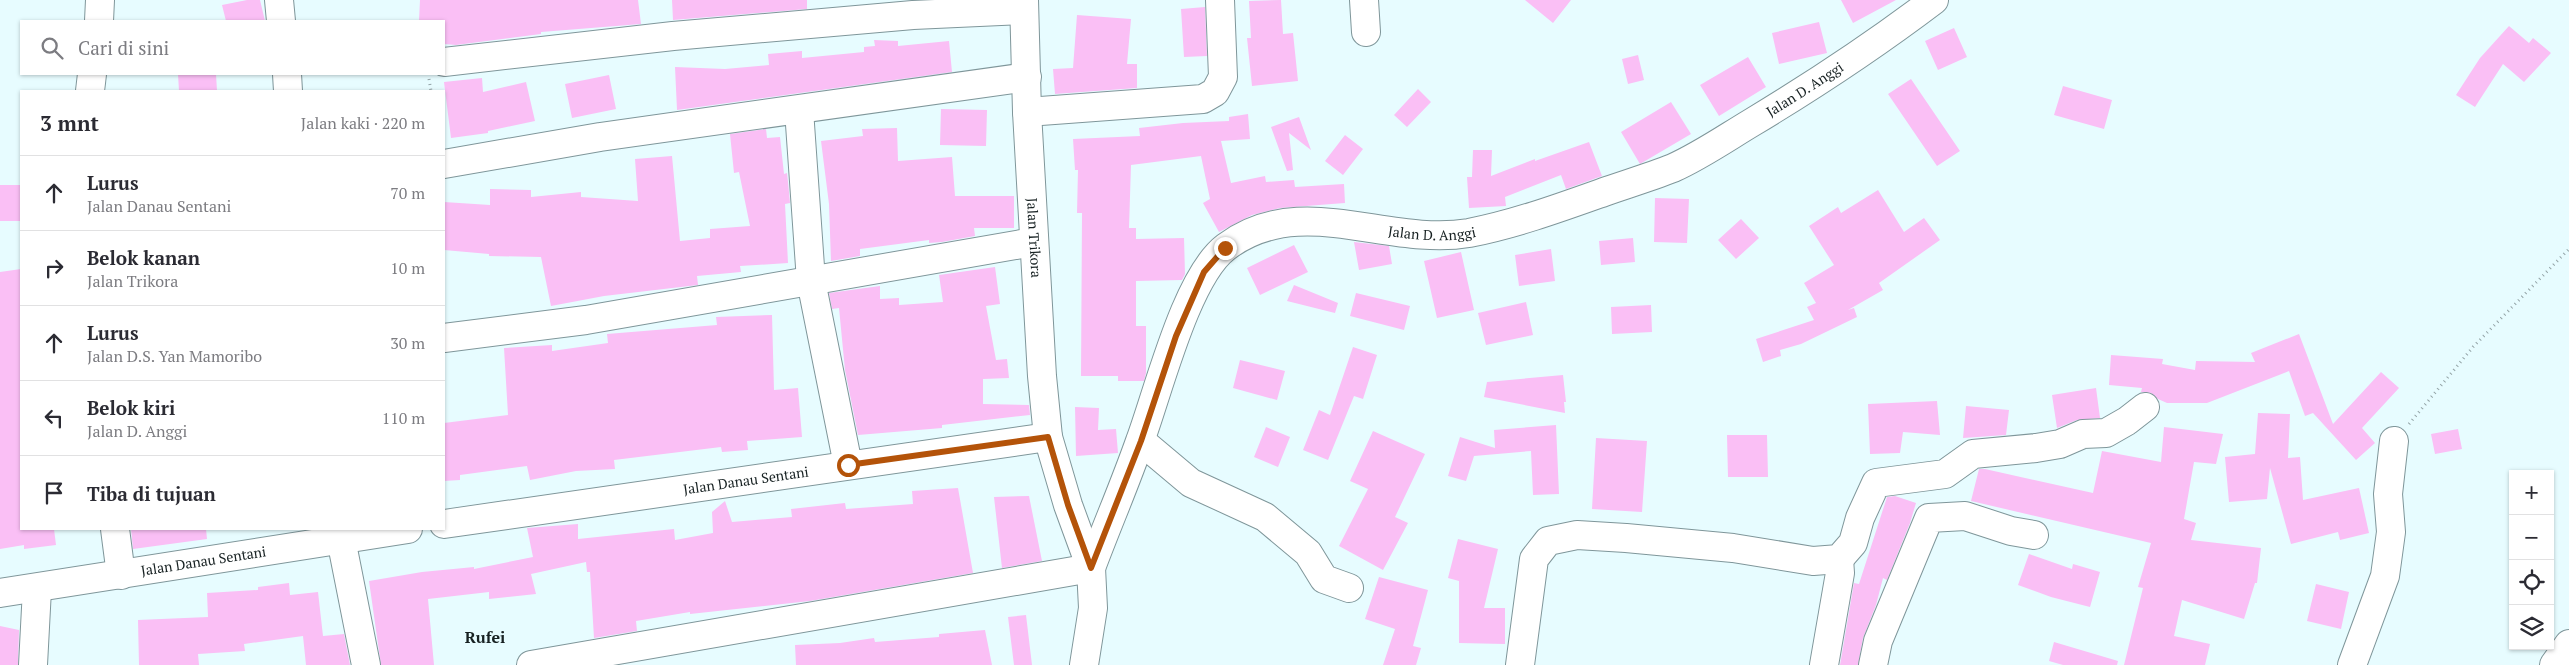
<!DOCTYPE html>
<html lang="id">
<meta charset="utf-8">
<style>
:root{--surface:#fff;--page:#f2f2f3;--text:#2b2b33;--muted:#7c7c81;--line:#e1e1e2}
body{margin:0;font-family:"PT Serif",serif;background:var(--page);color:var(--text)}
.controls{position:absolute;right:15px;bottom:15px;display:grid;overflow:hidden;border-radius:0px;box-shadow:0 1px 4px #0004}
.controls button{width:45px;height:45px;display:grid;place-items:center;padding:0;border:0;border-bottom:1px solid var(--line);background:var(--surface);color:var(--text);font:25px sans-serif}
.stop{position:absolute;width:15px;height:15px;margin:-11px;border:4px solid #b45309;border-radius:50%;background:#fff}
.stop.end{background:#b45309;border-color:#fff;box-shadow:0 1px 5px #0008}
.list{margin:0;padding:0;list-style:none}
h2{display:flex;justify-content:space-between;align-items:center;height:65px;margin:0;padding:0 20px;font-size:21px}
h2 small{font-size:16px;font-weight:400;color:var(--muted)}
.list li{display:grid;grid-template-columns:32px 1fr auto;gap:15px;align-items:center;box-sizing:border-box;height:75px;padding:0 20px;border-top:1px solid var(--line)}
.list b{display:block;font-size:19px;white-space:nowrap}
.list p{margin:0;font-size:16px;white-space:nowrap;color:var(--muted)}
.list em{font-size:16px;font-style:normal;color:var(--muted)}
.icon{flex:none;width:28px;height:28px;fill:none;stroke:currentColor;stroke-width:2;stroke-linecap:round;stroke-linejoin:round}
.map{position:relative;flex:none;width:2569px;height:665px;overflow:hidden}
.search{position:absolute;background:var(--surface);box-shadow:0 1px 4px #0004;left:20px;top:20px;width:425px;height:55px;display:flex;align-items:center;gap:12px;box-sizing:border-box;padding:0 18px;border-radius:0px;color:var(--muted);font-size:19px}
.panel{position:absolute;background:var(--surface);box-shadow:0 1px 4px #0004;left:20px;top:90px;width:425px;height:440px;border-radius:0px}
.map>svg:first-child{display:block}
.building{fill:#fabff5}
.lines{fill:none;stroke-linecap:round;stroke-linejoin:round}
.minor-casing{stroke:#7f969a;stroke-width:30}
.path{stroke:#94a4a7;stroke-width:3;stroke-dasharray:1 4;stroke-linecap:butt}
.minor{stroke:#fff;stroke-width:28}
.route{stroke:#b45309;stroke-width:6}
.labels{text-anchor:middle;stroke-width:4;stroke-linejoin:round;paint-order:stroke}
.street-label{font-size:14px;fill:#172122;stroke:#e7fcff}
.quarter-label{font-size:16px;font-weight:bold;fill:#172122;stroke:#e7fcff}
</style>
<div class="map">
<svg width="2569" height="665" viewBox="0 0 2569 665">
<rect width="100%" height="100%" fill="#e7fcff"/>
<path class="building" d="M247,0H260L265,21H226L222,5Z
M420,0H638L641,24L541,32V34L456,45L444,44V21H419Z
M672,0H807V9L673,20Z
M1281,0L1283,34L1293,33L1298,81L1252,86L1247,38H1251L1249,1Z
M1525,0H1571L1553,23Z
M1841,0H1896L1853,23Z
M1205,7L1207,56L1184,57L1181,9Z
M1077,15L1131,19L1127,64H1137V88L1055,94L1053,69L1073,68Z
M1819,22L1827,53L1779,64L1772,33Z
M2509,26L2529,43L2533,38L2551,53L2524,82L2503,64L2475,107L2456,95L2480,58Z
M1954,28L1967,57L1938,70L1925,41Z
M874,40L898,41V46L949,41L952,72L677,110L675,67L725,69L769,65L768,54L802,51V58L864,52V47L875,46Z
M1638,55L1644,80L1628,84L1622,59Z
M1748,57L1766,87L1719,116L1700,85Z
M178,74H216L217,91H179Z
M609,75L616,109L572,118L565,84Z
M482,78L483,92L526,82L535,121L488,131V133L451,138L444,82Z
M1911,79L1960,151L1937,166L1888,94Z
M2063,86L2112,100L2104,129L2054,115Z
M1418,89L1431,102L1407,127L1394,115Z
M1671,102L1691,134L1640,164L1621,132Z
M941,109L987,110L986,146L940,145Z
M1248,114L1250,139L1221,141L1231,183L1265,176L1266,182L1294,180L1295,187L1344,184L1345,203L1280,208L1252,215L1219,232L1203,203L1210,199L1201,156L1131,165L1129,228H1136V239L1184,238L1185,274L1182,280L1136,281V326H1146V373L1144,381H1118V376H1081L1082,213H1077L1078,170H1075L1073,139L1140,136L1139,128L1183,123L1229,121V117Z
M1299,117L1311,150L1289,133L1293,170L1287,171L1271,127Z
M897,128L898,161L952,157L955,196H1014V228H974L975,236L942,242L929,243V240L860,249V256L831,261L829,204L821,141L863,136L862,129Z
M766,129L767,138L780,137L784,174L787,173L788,182L790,203L785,204L788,263L740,266L741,272L697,276L698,285L604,296L551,306L541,257L489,256V254L444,250V202L490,205V189L531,190V197L581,192V197L638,201L635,159L672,156L680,241L710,238V229L750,226L739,172L734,173L730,134Z
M1345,135L1363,149L1343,175L1325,161Z
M1589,142L1602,176L1566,189L1561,175L1505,197L1506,206L1469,208L1467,177H1472L1473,150H1492L1491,176L1535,159V161Z
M0,185H21V221H0Z
M1878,190L1904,232L1924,218L1940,240L1879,283L1883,290L1848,310L1854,308L1857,317L1801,344L1780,350L1781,356L1763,362L1756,339L1814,320L1807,307L1816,303L1804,283L1834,265L1809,226L1838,207L1841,213Z
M1655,198L1689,199L1687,243L1654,242Z
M1741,219L1759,238L1736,259L1718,240Z
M1633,238L1635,262L1601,265L1599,241Z
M1354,242L1389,246L1392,264L1359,270Z
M1294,245L1308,272L1260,295L1247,268Z
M1551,249L1555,281L1519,286L1515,255Z
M1461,252L1474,310L1437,318L1424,261Z
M995,267L1000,304L986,306L996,360L1007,359L1009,378L983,379V404L1029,405L1030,415L942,425V428L858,435L845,370L839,308L832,309L829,293L880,286V299L899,298V305L943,302L939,275Z
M21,269V529H54L56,545L24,549V545L0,549V272Z
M1294,285L1338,303L1335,313L1287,301Z
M1356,293L1410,306L1404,330L1350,316Z
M1526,302L1533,335L1486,345L1478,313Z
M1651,305L1652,332L1612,334L1611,307Z
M772,315L774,390L798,388L802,437L747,441L748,450L722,452L721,447L614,460L615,469L576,471L530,480L527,466L460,475V480L444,481V423L508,415L504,348L552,345V351L608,343L607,334L717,325L716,317Z
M2299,334L2333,424L2381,372L2399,388L2362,428L2375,443L2356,460L2313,413L2305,416L2289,371L2207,403H2167L2158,399L2151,393L2141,392L2142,388L2109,385L2111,355L2163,359L2162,364L2195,370L2196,361L2255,362L2251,353Z
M1353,347L1377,355L1363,399L1354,396L1328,460L1303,450L1319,410L1330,415Z
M1240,360L1285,371L1277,400L1233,388Z
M1563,375L1566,402H1564L1565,413L1484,397L1487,382Z
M2096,388L2100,418L2077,420L2057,428L2052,395Z
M1937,401L1940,435L1903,432L1900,453L1870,454L1868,404Z
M1966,406L2009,410L2006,435L1963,438Z
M1075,407L1099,408L1098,430L1116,429L1118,453L1076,456Z
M2258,413L2290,414L2288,458L2300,457L2303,500L2359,488L2369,533L2340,540L2338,532L2291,544L2270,468L2267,499L2229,502L2225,457L2255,454Z
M1556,425L1559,494L1533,495L1531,451L1474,456L1466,481L1448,476L1460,437L1495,448L1494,430Z
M1266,427L1290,437L1278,467L1254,457Z
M2164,427L2223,434L2216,464L2194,462L2184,519L2196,523L2191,540L2261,548L2257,583H2255L2244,619L2182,600L2174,636L2210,644L2205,665H2124L2143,588L2138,587L2151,543L1971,501L1979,469H1985L2093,493L2102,451L2161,462Z
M2458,429L2462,449L2435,454L2431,434Z
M1373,431L1425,454L1395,517L1408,523L1383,570L1339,546L1368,489L1350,481Z
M1727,435H1767L1768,477H1728Z
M1596,438L1647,441L1642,512L1592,509Z
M958,488L973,573L810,601L690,614V612L636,621L637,631L594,638L590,572H587L586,562L531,574L536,594L489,599V592L428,599L434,665H381L369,581L422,572L474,567V569L533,557L527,528L578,524V539L674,529L675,540L713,533L712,512L725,501L732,522L792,517L791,509L845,503L846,509L913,504L912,491Z
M1029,496L1042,561L1002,568L994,497Z
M1895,496L1916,503L1910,523L1887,580L1883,578L1876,605L1863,638L1858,665H1840L1854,583L1859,584L1887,497Z
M131,529H206L207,539L133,549Z
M1458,539L1498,549L1484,608H1505V644L1459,643V581L1448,578Z
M2029,554L2072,569L2073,564L2100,572L2090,607L2051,597L2018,585Z
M1379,577L1428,590L1413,646L1421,648L1416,665H1383L1395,629L1365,619Z
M289,583L290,595L318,592L323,636L344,634L350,665H306L303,636L244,644L245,651L198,654L199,665H139L138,620L208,617L207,593L258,590V587Z
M2316,584L2349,592L2341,629L2307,621Z
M1026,615L1032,665H1014L1008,617Z
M0,626L19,630L18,665H0Z
M985,630L992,665H796L795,645L840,643L874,638L875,642L939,637V634Z
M2054,642L2118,661L2117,665H2063L2049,661Z"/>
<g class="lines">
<g class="minor-casing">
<g id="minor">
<path d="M279,0L281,21"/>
<path id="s1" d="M1024,0L1027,112L1042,376L1048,437L1068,505L1091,568L1093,608L1084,665"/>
<path d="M1364,0L1366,32"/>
<path d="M99,21L100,0"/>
<path d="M444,62L673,36L913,15L1024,10"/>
<path d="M287,74L288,91"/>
<path d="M90,91L92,74"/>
<path d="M799,110L811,281L848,465"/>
<path d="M1027,112L1203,99L1215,92L1223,77L1220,0"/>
<path d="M444,164L600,137L1027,77"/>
<path d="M444,338L586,320L1033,242"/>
<path d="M1141,441L1191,483L1265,517L1308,553L1324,579L1349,588"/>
<path id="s2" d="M444,524L1048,437"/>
<path d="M115,529L121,575"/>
<path d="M339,529L366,665"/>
<path id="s3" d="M0,593L408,529"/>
<path d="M33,665L37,589"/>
<path id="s4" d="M531,665L1091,568C1107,525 1125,484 1140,441C1158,393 1186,277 1226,247C1300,191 1387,247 1469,233C1515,224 1559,208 1604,192C1627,184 1650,177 1673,168C1700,156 1726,138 1751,123C1814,85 1876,44 1934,0"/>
<path d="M1520,665L1534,559L1548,541L1577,535L1626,538L1733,548L1813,561L1839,559L1853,543L1860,518L1876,483L1945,474L1973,454L2036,448L2060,444L2083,434L2106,433L2127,421L2145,407"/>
<path d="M1824,665L1840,573L1839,559"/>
<path d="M1873,665L1878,641L1929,518L1965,516L2011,531L2034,535"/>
<path d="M2352,665L2385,576L2391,532L2388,494L2394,441"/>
<path d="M2554,665L2569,644"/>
</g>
</g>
<path class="path" d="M429,79L431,91
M2409,424L2473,347L2569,249"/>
<use href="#minor" class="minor"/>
</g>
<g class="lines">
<path class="route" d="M848,465L1048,437L1068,505L1091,568L1141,441L1176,336L1204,272L1225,248"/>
</g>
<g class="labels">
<g class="street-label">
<text dy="5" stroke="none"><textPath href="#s4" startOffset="1536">Jalan D. Anggi</textPath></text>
<text dy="5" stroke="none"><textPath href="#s4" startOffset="1131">Jalan D. Anggi</textPath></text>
<text dy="5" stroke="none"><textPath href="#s1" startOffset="238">Jalan Trikora</textPath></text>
<text dy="5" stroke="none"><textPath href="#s2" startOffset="305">Jalan Danau Sentani</textPath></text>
<text dy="5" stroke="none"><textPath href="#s3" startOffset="206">Jalan Danau Sentani</textPath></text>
</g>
<g class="quarter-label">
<text x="485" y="643">Rufei</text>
</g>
</g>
</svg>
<div class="controls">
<button>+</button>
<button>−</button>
<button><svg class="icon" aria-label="locate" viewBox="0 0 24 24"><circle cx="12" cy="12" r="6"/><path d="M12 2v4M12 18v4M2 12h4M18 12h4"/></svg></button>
<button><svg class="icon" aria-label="layers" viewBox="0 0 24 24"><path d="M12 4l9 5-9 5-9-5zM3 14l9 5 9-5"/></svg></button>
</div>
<div class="stop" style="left:848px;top:465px"></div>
<div class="stop end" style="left:1225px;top:248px"></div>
<div class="search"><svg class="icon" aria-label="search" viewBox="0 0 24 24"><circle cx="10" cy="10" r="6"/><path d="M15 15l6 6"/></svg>Cari di sini</div>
<section class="panel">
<h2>3 mnt<small>Jalan kaki · 220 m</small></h2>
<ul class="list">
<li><svg class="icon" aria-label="ahead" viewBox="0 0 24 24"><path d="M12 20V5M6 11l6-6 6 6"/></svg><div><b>Lurus</b><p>Jalan Danau Sentani</p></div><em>70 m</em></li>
<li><svg class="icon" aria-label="right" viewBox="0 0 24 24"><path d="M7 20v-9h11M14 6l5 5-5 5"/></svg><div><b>Belok kanan</b><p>Jalan Trikora</p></div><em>10 m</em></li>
<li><svg class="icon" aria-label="ahead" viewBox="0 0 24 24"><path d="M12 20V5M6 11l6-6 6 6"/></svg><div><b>Lurus</b><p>Jalan D.S. Yan Mamoribo</p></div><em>30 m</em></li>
<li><svg class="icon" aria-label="left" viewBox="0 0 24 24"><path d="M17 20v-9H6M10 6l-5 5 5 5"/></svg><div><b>Belok kiri</b><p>Jalan D. Anggi</p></div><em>110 m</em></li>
<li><svg class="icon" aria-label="arrive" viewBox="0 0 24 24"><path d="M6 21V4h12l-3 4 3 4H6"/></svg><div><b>Tiba di tujuan</b></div></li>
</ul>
</section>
</div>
